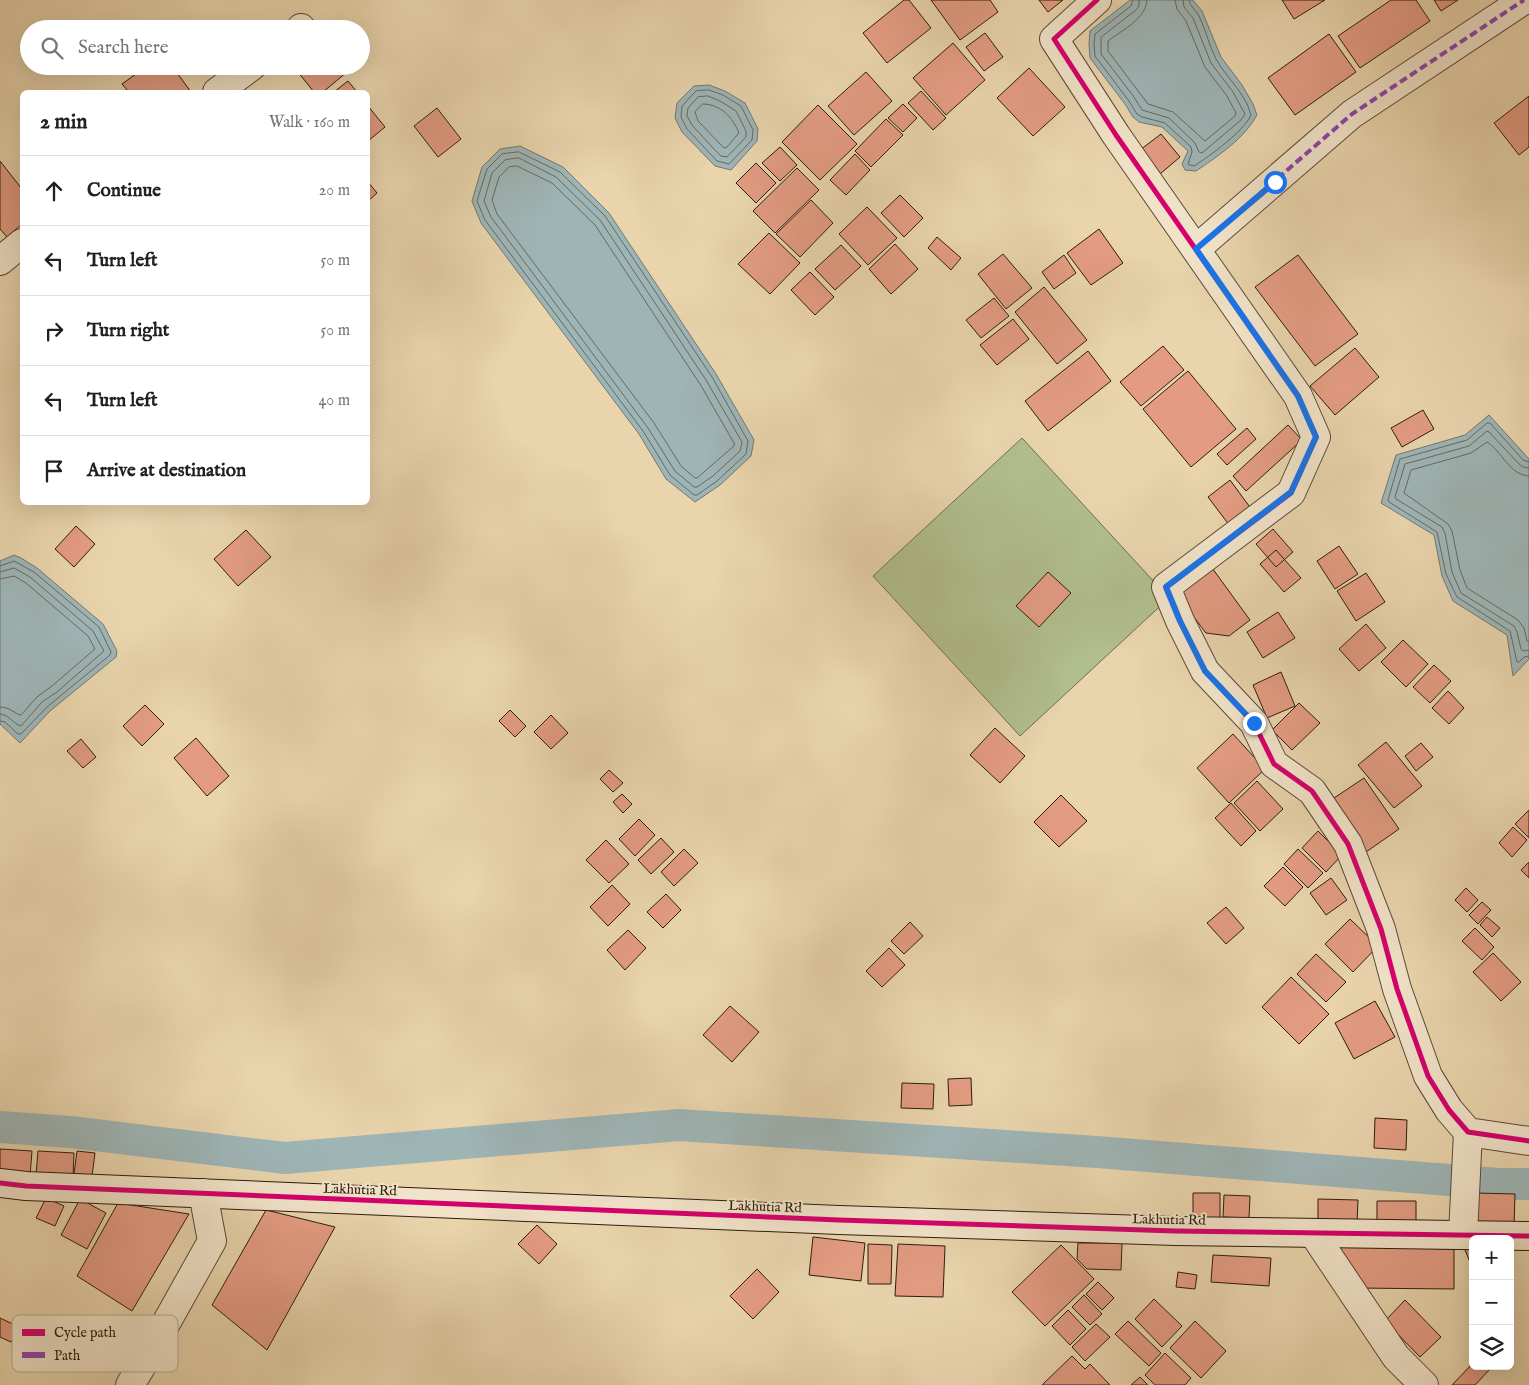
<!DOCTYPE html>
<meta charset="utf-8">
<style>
:root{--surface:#fff;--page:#f6f6f6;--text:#202124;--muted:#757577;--line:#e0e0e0}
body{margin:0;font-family:"IM FELL English",serif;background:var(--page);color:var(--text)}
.controls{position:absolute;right:15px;bottom:15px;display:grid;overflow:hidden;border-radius:8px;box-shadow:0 5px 20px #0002}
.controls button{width:45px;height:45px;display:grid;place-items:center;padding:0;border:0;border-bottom:1px solid var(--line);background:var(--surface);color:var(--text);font:25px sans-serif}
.stop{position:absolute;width:15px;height:15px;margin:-11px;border:4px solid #1a73e8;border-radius:50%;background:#fff}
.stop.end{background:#1a73e8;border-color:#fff;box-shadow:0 1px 5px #0008}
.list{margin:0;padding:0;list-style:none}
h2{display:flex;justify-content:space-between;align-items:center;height:65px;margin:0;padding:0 20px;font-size:21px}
h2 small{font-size:16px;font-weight:400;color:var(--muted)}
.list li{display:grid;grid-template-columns:32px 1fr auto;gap:15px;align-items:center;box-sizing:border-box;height:70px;padding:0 20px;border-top:1px solid var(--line)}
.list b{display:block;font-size:19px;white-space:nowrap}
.list em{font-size:16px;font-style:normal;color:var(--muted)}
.icon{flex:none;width:28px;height:28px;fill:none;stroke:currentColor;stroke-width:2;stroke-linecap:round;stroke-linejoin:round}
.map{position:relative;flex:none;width:1529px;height:1385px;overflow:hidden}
.search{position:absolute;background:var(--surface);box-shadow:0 5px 20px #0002;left:20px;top:20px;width:350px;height:55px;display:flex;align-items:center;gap:12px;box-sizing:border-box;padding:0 18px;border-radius:28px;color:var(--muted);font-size:19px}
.panel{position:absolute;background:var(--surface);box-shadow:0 5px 20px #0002;left:20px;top:90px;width:350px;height:415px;border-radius:8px}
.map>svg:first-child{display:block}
.green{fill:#b1be8d;stroke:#6f6e4e}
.water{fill:#9eb5b6;stroke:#717873}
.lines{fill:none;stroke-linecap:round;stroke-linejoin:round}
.shore{stroke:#666962;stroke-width:1}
.canal{stroke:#9eb5b6;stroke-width:32}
.building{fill:#e39c82;stroke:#2d1d0e}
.street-casing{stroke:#5c4b36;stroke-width:30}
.secondary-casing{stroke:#2d1d0e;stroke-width:30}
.street{stroke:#f1e3c9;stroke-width:28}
.secondary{stroke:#f1e3c9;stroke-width:28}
.quiet{stroke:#8e44ad;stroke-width:4;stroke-dasharray:8 4;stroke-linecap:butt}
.cycleway-casing{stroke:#f1e3c9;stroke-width:8}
.cycleway{stroke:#d6006c;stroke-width:5}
.route{stroke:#1a73e8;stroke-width:6}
.labels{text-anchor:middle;stroke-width:4;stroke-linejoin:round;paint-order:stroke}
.street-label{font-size:14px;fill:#2d1d0e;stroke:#f1e3c9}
.key{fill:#f1e3c9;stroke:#b6a891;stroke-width:1}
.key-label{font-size:14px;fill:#2d1d0e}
</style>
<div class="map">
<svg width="1529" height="1385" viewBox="0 0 1529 1385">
<rect width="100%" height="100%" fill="#e9d4ac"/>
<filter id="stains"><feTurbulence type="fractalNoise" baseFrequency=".004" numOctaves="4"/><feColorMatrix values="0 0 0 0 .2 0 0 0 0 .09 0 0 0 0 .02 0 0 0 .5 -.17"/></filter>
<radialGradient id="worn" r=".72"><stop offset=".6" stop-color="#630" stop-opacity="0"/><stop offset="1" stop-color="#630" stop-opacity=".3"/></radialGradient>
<path class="green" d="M1022,438L1169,598L1020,736L873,576Z"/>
<path class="water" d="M1130,0H1193L1202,11L1221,57L1242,85L1253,104L1257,115C1244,139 1218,156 1196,171L1185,170L1182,164L1188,151L1162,127L1139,122L1133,117L1125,104L1090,58L1089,44L1090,31Z
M709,85L725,91L745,103L758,129L757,141L731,170L715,166L682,132L675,118L677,103L694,86Z
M520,146L563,167L609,213L716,374L754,440L751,456L720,485L695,502L666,479L639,434L481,223L472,201L482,167L500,149Z
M1489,415L1529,459V659L1513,676L1507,635L1453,601L1442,576L1434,535L1381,503L1396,455L1465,435Z
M14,555L21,558L37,568L103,624L117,651L116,657L50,711L20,743L0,724V561Z"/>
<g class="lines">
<path class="shore" d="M1133,0L1131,6L1095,34L1094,44L1095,56L1129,101L1137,114L1142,117L1165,123L1191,147L1192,152L1188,164L1190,165L1194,166C1210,156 1244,131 1251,115C1245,92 1227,79 1216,59C1209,46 1206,30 1199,16C1196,10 1190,7 1189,0
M1139,0V6L1136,10L1101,37V54L1134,97L1142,110L1169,118L1195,143L1199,152L1202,153L1241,120L1245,114L1233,92L1211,63L1193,18L1184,7L1183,0
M1147,0C1146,19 1122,30 1108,41V51L1148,104L1173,112L1205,141L1235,116L1236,113L1227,96L1205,67L1186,21L1177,9L1175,0
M709,90L723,95L741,106L753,130L752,140L729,164L717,161L687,129L681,117L682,106L696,91Z
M708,96L720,101L736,111L746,131V137L727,157L721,156L712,147L692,125L687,116L688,108L698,97Z
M703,104C721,104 733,118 739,133L726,148L723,147L698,121L695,112Z
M519,152L560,172L605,216L712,377L748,441L746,454L717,481L697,495H694L670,475L643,431L485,220L477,201L487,169L502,154Z
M519,158L556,177L600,220L706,380L742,442L740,451L713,476L697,487H694L675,471L648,428L491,217L484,201L492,173L505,160Z
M517,166L552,183L595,225L700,384L734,443V446L697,478H695L681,466L654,423L497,214L492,200L499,177L509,167Z
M1529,462L1523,460L1490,423H1487L1467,440L1400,459L1388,500L1389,502L1437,532L1446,574L1457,597L1510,631L1517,662H1519L1524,657L1529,656
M1529,468L1523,467L1519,464L1489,432L1487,431L1469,446L1405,464L1395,497L1396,499L1442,527L1445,533L1452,572L1461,593L1514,626L1517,632L1521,649L1523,651L1529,650
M1529,476C1509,475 1502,451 1487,442L1471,453L1411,470L1404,493L1448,524L1452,531L1460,570L1467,588L1518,620L1524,628L1527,641L1529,642
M0,566L14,561L34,572L99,627L111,652L110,655L47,707L21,734H18L5,722L0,721
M0,572L14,568L30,577L93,631L104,651L57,692L42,702L21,726C13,724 10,715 0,714
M0,579L14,576L26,583L88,636L95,649L52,686L37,697L21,715C14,714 11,707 0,707"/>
<path class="canal" d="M0,1127L70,1132L285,1158L679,1125L1097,1152L1499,1184H1529"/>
</g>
<path class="building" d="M904,0H909L931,28L887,63L863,33Z
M931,0H990L998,12L960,40Z
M1039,0H1063L1048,12Z
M1282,0H1325L1294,19Z
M1391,0H1416L1430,21L1360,68L1338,36Z
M1434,0H1458L1441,11Z
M985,33L1003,57L984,71L966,47Z
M1329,34L1356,72L1295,115L1268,78Z
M953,43L985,80L946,115L913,78Z
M147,66H172L191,92H129L122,84Z
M293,66H342L347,72L323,92H314Z
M1029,68L1065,107L1033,136L997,98Z
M866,72L892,101L854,135L828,106Z
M348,81L357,92H334Z
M921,91L946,118L933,130L908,103Z
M1529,96V147L1519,155L1494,123Z
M903,104L917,118L903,132L888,118Z
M818,105L857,144L820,180L782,142Z
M368,106L385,127L368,141Z
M437,108L461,139L438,157L414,126Z
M886,119L903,135L871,167L855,151Z
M1161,134L1180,157L1160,174L1140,150Z
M780,147L797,165L780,181L762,163Z
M855,154L870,170L846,195L830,180Z
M0,161L22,189V224L7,237L0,229Z
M756,163L776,183L756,203L736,183Z
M797,168L819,190L775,233L753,211Z
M368,182L377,193L368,201Z
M900,195L923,218L904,237L881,213Z
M811,200L833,223L800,257L776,234Z
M867,207L897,238L868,265L839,234Z
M1099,229L1123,263L1091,285L1067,253Z
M769,233L800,263L770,294L738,264Z
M937,237L961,258L951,270L928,248Z
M895,244L918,269L891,294L869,269Z
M841,245L861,266L835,290L815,269Z
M1003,254L1032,288L1006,309L978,274Z
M1064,255L1076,273L1054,289L1042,272Z
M1298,255L1358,334L1315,366L1255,287Z
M810,272L834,297L815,315L791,290Z
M1044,287L1087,340L1057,364L1015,312Z
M994,298L1009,316L981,338L966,320Z
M1013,319L1029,339L997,365L980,345Z
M1163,346L1184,370L1141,406L1120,382Z
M1355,348L1379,377L1335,415L1310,386Z
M1088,351L1111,381L1048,431L1025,401Z
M1188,371L1236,429L1191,467L1143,409Z
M1423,410L1434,429L1402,447L1391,428Z
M1288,425L1302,440L1246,491L1233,476Z
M1247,428L1256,439L1227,465L1217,454Z
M1230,480L1255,514L1233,530L1208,497Z
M76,526L95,544L74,567L55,549Z
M1273,529L1293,552L1276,567L1256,544Z
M246,530L271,557L238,586L214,559Z
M1339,546L1358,574L1335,589L1317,561Z
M1276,550L1301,578L1284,592L1260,564Z
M1207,561L1250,620L1229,636L1206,633L1171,587Z
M1048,572L1071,593L1039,627L1016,606Z
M1366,573L1385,602L1356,621L1337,591Z
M1278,612L1295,638L1263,658L1247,632Z
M1366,624L1386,648L1359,671L1339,649Z
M1403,640L1428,664L1406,687L1381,662Z
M1434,665L1451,681L1430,703L1413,687Z
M1281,672L1295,706L1267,718L1253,685Z
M1448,691L1464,708L1449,724L1432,708Z
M1299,703L1320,723L1292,750L1272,730Z
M145,705L164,724L142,746L123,726Z
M510,710L526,726L515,737L499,721Z
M551,715L568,733L551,749L534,732Z
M995,728L1025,756L1000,783L970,755Z
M1233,734L1265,769L1229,803L1197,768Z
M196,738L229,776L207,796L174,758Z
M81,739L96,757L83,768L67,751Z
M1386,742L1422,786L1394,808L1358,765Z
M1421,743L1433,757L1416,771L1405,756Z
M609,770L623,783L613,792L600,779Z
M1364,778L1399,829L1366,852L1331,800Z
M1257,781L1283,809L1260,831L1234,803Z
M622,794L632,804L623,813L613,802Z
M1061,795L1087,821L1059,847L1034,822Z
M1231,803L1256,831L1241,846L1215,818Z
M1529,810V838L1515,824Z
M639,819L655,835L635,856L619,839Z
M1513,827L1527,840L1512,857L1499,843Z
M1318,831L1342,855L1326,872L1302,848Z
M661,838L674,852L651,874L638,860Z
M606,840L629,864L609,883L586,860Z
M684,849L698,863L674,886L661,872Z
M1298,849L1323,873L1308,888L1284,864Z
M1529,862V878L1521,870Z
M1283,867L1303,887L1285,906L1264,886Z
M1331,878L1347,900L1326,915L1310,893Z
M612,885L630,904L608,926L590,907Z
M1466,888L1478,900L1467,912L1455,900Z
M666,894L681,910L663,928L647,912Z
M1482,902L1491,910L1478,924L1469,915Z
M1226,907L1244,928L1226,944L1207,923Z
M1487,917L1500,928L1492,937L1480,925Z
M1350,919L1378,946L1353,972L1325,944Z
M910,922L923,936L904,954L891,941Z
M1475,928L1494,947L1482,960L1462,941Z
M628,930L646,948L625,970L607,950Z
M889,948L905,965L882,987L866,971Z
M1493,953L1521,982L1501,1001L1473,972Z
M1316,954L1346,982L1326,1002L1297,974Z
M1291,977L1329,1014L1299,1044L1262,1007Z
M1375,1001L1395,1037L1354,1059L1335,1023Z
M730,1006L759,1032L732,1062L703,1035Z
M971,1078L972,1105L949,1106L948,1079Z
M902,1083L934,1084L933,1109L901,1108Z
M1375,1118L1407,1120L1406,1150L1374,1148Z
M0,1149L32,1151L30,1176L0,1175Z
M38,1151L74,1153L73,1177L36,1175Z
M77,1151L95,1153L92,1176L74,1174Z
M1193,1193H1220V1218H1193Z
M1475,1193L1515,1194L1514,1227L1474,1226Z
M1224,1195L1250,1196L1249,1218L1223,1217Z
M46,1198L64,1206L55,1226L36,1218Z
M80,1199L106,1213L87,1249L61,1235Z
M1318,1199L1358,1200L1357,1224L1318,1223Z
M1377,1201H1416V1222H1377Z
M118,1203L189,1214L132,1311L77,1276Z
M266,1210L335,1227L267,1350L212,1305Z
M537,1225L557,1244L539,1264L518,1244Z
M813,1237L865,1243L861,1281L809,1275Z
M1078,1243H1122L1121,1270L1087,1269L1077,1259Z
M868,1244L892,1245L891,1284H868Z
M898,1244L945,1246L943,1297L895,1296Z
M1061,1245L1094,1279L1045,1326L1012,1292Z
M1332,1246L1454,1249V1289L1356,1288Z
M1473,1247V1269L1465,1250Z
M1213,1255L1271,1258L1269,1286L1211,1282Z
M757,1269L779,1292L753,1319L730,1296Z
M1178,1272L1197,1275L1195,1289L1176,1287Z
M1098,1282L1114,1298L1102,1310L1086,1294Z
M1084,1295L1102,1314L1090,1325L1072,1307Z
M1154,1299L1182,1326L1162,1347L1135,1319Z
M1405,1300L1441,1337L1420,1357L1385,1321Z
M1068,1310L1086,1329L1070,1345L1052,1326Z
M0,1318L19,1327L11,1342L0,1337Z
M1128,1321L1161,1353L1149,1366L1115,1334Z
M1195,1321L1226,1351L1201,1378L1170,1348Z
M1096,1324L1110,1337L1085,1361L1072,1347Z
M1165,1353L1191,1378L1185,1385H1155L1145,1375Z
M1072,1356L1085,1369L1090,1364L1110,1385H1042Z
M1473,1363V1366H1493L1475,1385H1452Z
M1140,1377L1148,1385H1131Z"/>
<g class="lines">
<g class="street-casing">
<path id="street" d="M1097,0L1054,39L1116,135L1298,396L1316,437L1291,493L1166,587L1180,621L1205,671L1254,723L1274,764L1312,791L1348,844L1381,929L1397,989L1428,1076L1449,1110L1468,1132L1529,1141
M301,29V28
M217,92L252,66
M1196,249L1352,114L1524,0
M0,261L22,243
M1313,1233L1396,1357L1424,1385
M1463,1235L1468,1132
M130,1385L146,1359L212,1241L203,1193"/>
</g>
<g class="secondary-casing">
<path id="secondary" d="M0,1183L26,1186L839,1220L1175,1231L1529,1236"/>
</g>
<use href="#street" class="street"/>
<use href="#secondary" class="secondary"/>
<path class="quiet" d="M1196,249L1352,114L1524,0"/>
<g class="cycleway-casing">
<path id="cycleway" d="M1097,0L1054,39L1116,135L1298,396L1316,437L1291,493L1166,587L1180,621L1205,671L1254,723L1274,764L1312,791L1348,844L1381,929L1397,989L1428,1076L1449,1110L1468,1132L1529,1141
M0,1183L26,1186L839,1220L1175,1231L1529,1236"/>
</g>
<use href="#cycleway" class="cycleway"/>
</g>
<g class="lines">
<path class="route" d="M1254,723L1205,671L1180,621L1166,587L1291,492L1316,437L1298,396L1196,249L1275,182"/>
</g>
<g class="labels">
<g class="street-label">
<text transform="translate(360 1189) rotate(2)" y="5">Lakhutia Rd</text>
<text transform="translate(765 1206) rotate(2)" y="5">Lakhutia Rd</text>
<text transform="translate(1169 1219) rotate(1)" y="5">Lakhutia Rd</text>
</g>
</g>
<rect x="12" y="1315" width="166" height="57" rx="8" class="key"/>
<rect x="22" y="1329" width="23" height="7" fill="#d6006c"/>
<rect x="22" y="1352" width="23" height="6" fill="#8e44ad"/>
<g class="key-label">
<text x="54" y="1337">Cycle path</text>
<text x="54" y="1360">Path</text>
</g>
<rect width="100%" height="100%" filter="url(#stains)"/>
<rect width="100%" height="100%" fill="url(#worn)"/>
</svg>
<div class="controls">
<button>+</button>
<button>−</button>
<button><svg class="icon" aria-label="layers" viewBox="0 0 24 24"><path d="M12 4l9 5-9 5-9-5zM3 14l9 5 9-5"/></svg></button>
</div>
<div class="stop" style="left:1275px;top:182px"></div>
<div class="stop end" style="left:1254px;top:723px"></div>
<div class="search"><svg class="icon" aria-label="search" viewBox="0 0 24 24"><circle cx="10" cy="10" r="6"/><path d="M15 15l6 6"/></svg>Search here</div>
<section class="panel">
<h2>2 min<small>Walk · 160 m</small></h2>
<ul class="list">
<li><svg class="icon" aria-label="ahead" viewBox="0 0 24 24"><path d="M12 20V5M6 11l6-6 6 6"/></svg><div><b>Continue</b></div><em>20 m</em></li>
<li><svg class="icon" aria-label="left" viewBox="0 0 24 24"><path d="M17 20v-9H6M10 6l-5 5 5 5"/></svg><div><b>Turn left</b></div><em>50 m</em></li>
<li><svg class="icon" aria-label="right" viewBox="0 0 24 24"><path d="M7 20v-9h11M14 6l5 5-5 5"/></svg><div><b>Turn right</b></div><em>50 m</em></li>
<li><svg class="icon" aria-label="left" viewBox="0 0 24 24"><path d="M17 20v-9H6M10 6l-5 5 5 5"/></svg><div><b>Turn left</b></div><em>40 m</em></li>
<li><svg class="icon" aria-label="arrive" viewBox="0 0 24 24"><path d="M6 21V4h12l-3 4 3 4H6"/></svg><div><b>Arrive at destination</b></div></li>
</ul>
</section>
</div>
